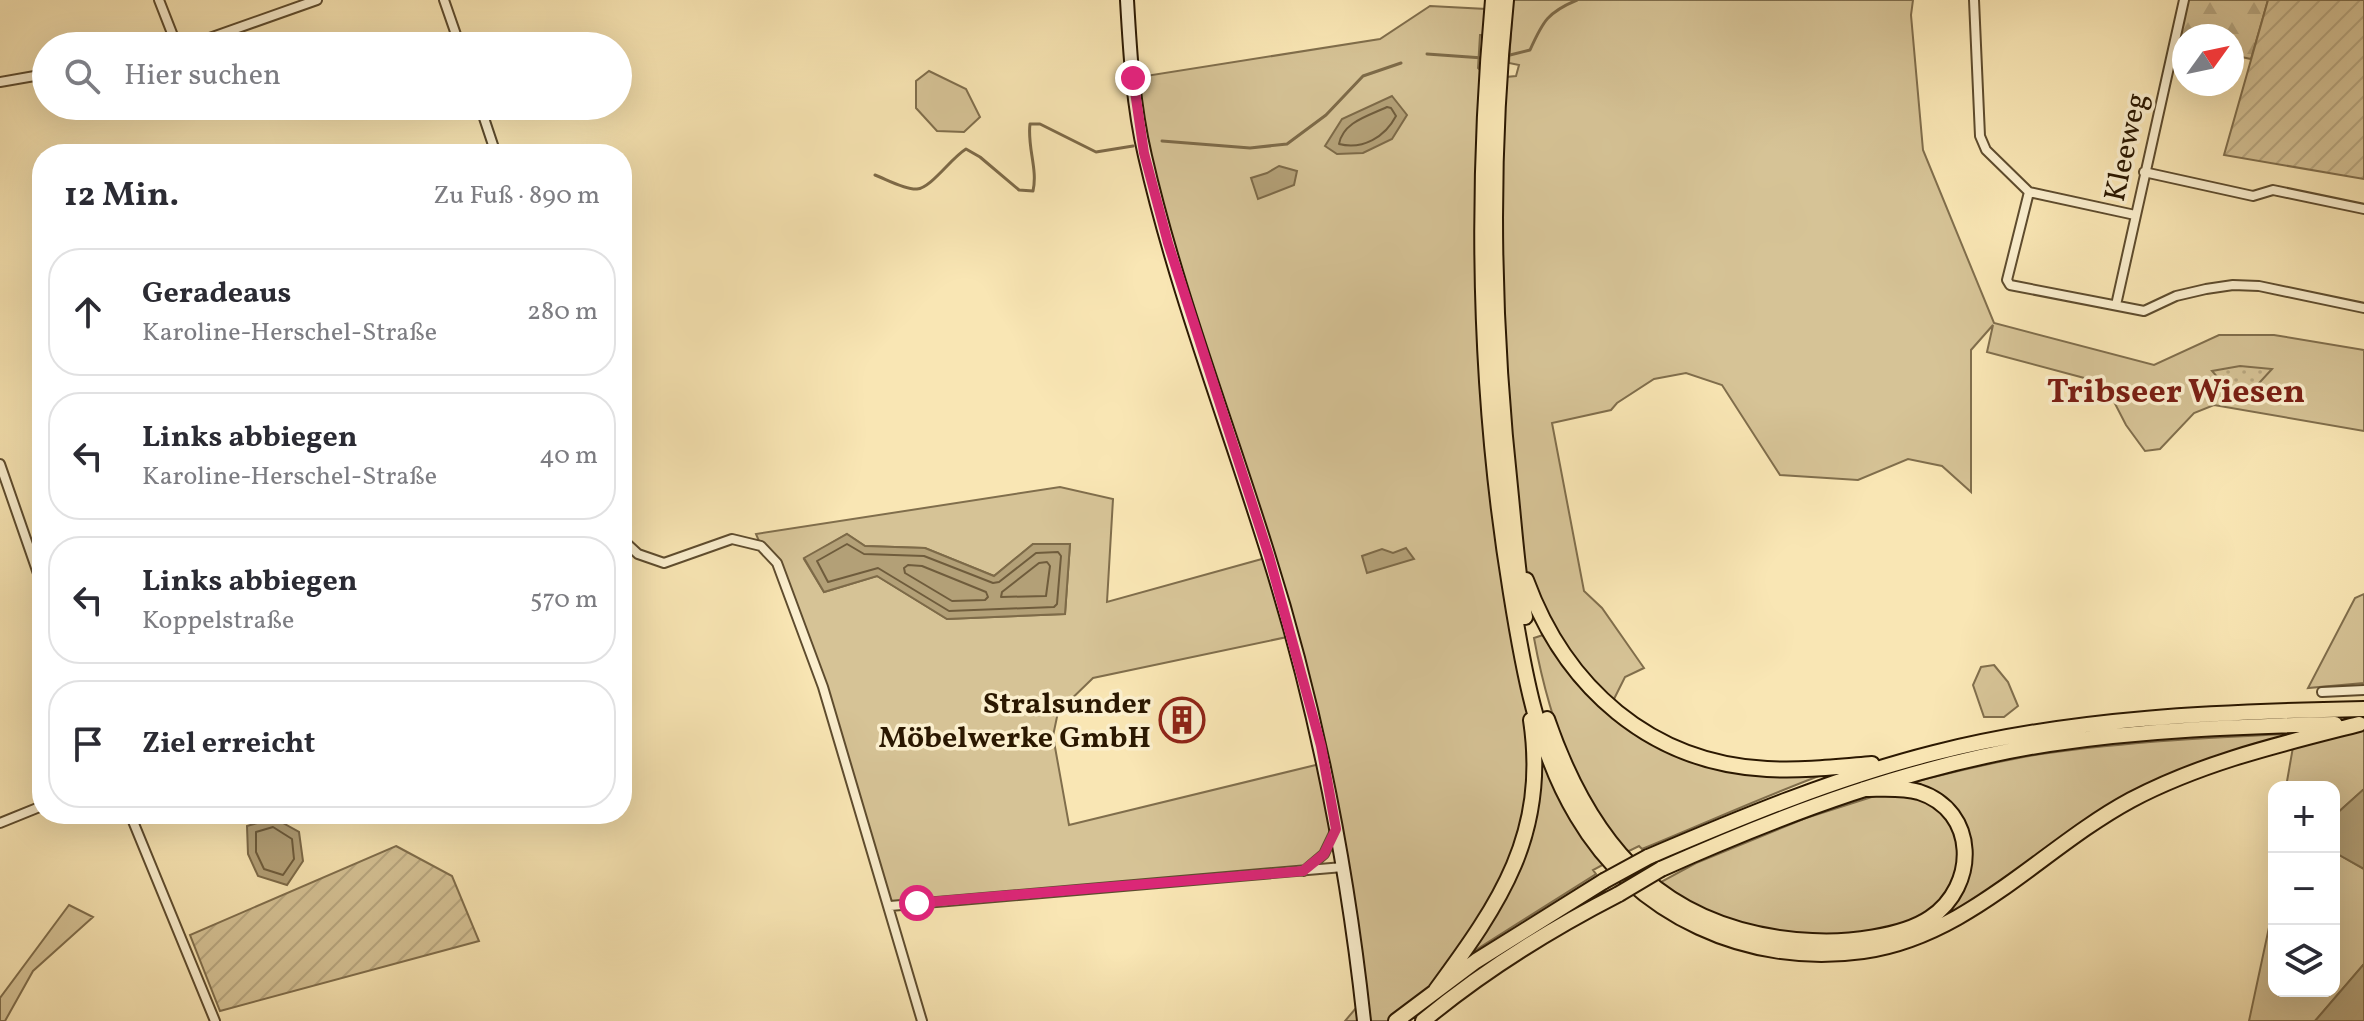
<!DOCTYPE html>
<html lang="de">
<meta charset="utf-8">
<style>
:root{--surface:#fff;--page:#f7f7f7;--text:#2b2b33;--muted:#7c7c81;--line:#e1e1e2}
body{margin:0;font-family:Vollkorn,serif;background:var(--page);color:var(--text)}
.controls{position:absolute;right:24px;bottom:24px;display:grid;overflow:hidden;border-radius:16px;box-shadow:0 8px 32px #0002}
.controls button{width:72px;height:72px;display:grid;place-items:center;padding:0;border:0;border-bottom:2px solid var(--line);background:var(--surface);color:var(--text);font:40px sans-serif}
.compass{position:absolute;left:2172px;top:24px;width:72px;height:72px;border-radius:50%;background:var(--surface);box-shadow:0 8px 32px #0002;rotate:57deg}
.stop{position:absolute;width:24px;height:24px;margin:-18px;border:6px solid #db2777;border-radius:50%;background:#fff}
.stop.end{background:#db2777;border-color:#fff;box-shadow:0 2px 8px #0008}
.list{margin:0;padding:0;list-style:none}
h2{display:flex;justify-content:space-between;align-items:center;height:104px;margin:0;padding:0 32px;font-size:34px}
h2 small{font-size:26px;font-weight:400;color:var(--muted)}
.list li{display:grid;grid-template-columns:52px 1fr auto;gap:24px;align-items:center;box-sizing:border-box;height:128px;margin:0 16px 16px;padding:0 16px;border:2px solid var(--line);border-radius:32px}
.list b{display:block;font-size:30px;white-space:nowrap}
.list p{margin:0;font-size:26px;white-space:nowrap;color:var(--muted)}
.list em{font-size:26px;font-style:normal;color:var(--muted)}
.icon{flex:none;width:44px;height:44px;fill:none;stroke:currentColor;stroke-width:2;stroke-linecap:round;stroke-linejoin:round}
.map{position:relative;flex:none;width:2364px;height:1021px;overflow:hidden}
.search{position:absolute;background:var(--surface);box-shadow:0 8px 32px #0002;left:32px;top:32px;width:600px;height:88px;display:flex;align-items:center;gap:20px;box-sizing:border-box;padding:0 28px;border-radius:44px;color:var(--muted);font-size:30px}
.panel{position:absolute;background:var(--surface);box-shadow:0 8px 32px #0002;left:32px;top:144px;width:600px;height:680px;border-radius:32px}
.map>svg:first-child{display:block}
.grass{fill:#d6c396;stroke:#806e4c;stroke-width:2;fill-rule:evenodd}
.forest{fill:url(#forest-firs);stroke:#806e4c;stroke-width:2}
.park{fill:url(#park-dots);stroke:#806e4c;stroke-width:2}
.garden{fill:url(#garden-furrows);stroke:#806e4c;stroke-width:2}
.water{fill:#b3a077;stroke:#7d6a48;stroke-width:2}
.lines{fill:none;stroke-linecap:round;stroke-linejoin:round}
.shore{stroke:#6f5c3c;stroke-width:2}
.stream{stroke:#7d6a48;stroke-width:3}
.street-casing{stroke:#5e4c2e;stroke-width:12}
.secondary-casing{stroke:#2b1801;stroke-width:16}
.highway-casing{stroke:#2b1801;stroke-width:18}
.street{stroke:#fbefce;stroke-width:8}
.secondary{stroke:#fbefce;stroke-width:12}
.highway{stroke:#f9e6b4;stroke-width:14}
.highway-bridge-casing{stroke:#2b1801;stroke-width:18;stroke-linecap:butt}
.highway-bridge{stroke:#f9e6b4;stroke-width:14}
.route{stroke:#db2777;stroke-width:10}
.labels{text-anchor:middle;stroke-width:7;stroke-linejoin:round;paint-order:stroke}
.street-label{font-size:30px;fill:#2b1801;stroke:#fbefce}
.poi-label{font-size:30px;font-weight:bold;fill:#2b1801;stroke:#fbefce;text-anchor:end}
.quarter-label{font-size:34px;font-weight:bold;fill:#7a1f14;stroke:#fbefce}
</style>
<div class="map">
<svg width="2364" height="1021" viewBox="0 0 2364 1021">
<defs>
<pattern id="forest-firs" width="22" height="20" patternUnits="userSpaceOnUse" patternTransform="scale(2)"><rect width="22" height="20" fill="#d6c396"/><path d="M5 1l3.5 6h-7zM16 11l3.5 6h-7z" fill="#b8a780"/></pattern>
<pattern id="park-dots" width="8" height="8" patternUnits="userSpaceOnUse" patternTransform="scale(2)"><rect width="8" height="8" fill="#d6c396"/><path d="M2 2h.1M6 6h.1" fill="none" stroke="#b8a780" stroke-width="1.8" stroke-linecap="round"/></pattern>
<pattern id="garden-furrows" width="10" height="10" patternUnits="userSpaceOnUse" patternTransform="scale(2)"><rect width="10" height="10" fill="#d6c396"/><path d="M-1 1l2-2M0 10L10 0M9 11l2-2" fill="none" stroke="#b8a780"/></pattern>
</defs>
<rect width="100%" height="100%" fill="#f9e6b4"/>
<filter id="stains"><feTurbulence type="fractalNoise" baseFrequency=".0025" numOctaves="4"/><feColorMatrix values="0 0 0 0 .2 0 0 0 0 .09 0 0 0 0 .02 0 0 0 .5 -.17"/></filter>
<radialGradient id="worn" r=".72"><stop offset=".6" stop-color="#630" stop-opacity="0"/><stop offset="1" stop-color="#630" stop-opacity=".3"/></radialGradient>
<path class="grass" d="M1513,0H1913L1911,15L1923,150L1994,323L2154,365L2219,335H2274L2364,350V431L2214,405L2194,413L2160,449L2145,451L2126,425L2110,394L2088,379L1987,352L1993,325L1971,350V492L1942,466L1908,459L1858,480L1780,475L1722,385L1686,373L1654,379L1617,403L1611,410L1552,423L1584,591L1602,608L1644,668L1625,677L1610,707L1576,673L1518,558L1503,423L1497,176L1506,77L1516,76L1519,65L1509,63Z
M1430,6L1486,9L1483,35H1480L1478,68L1487,76L1483,209L1534,753L1516,863L1436,990L1394,1021H1345L1362,1001L1336,830L1324,854L1303,871L890,906L823,687L777,563L761,546L756,534L1060,487L1113,499L1107,602L1269,557L1174,263L1133,78L1380,39ZM847,534L865,546L925,548L994,576L1033,544H1070L1065,614L947,619L877,576L824,592L804,559ZM1292,636L1324,763L1069,825L1053,736L1058,712L1093,678Z
M929,71L966,89L980,117L964,132L937,131L916,108V81Z
M2364,594V683L2308,688L2355,598Z
M1546,634L1568,668L1681,753L1835,770C1769,794 1706,823 1642,849L1639,846L1625,853C1574,793 1548,714 1534,638Z
M1994,665L2008,682L2018,706L2004,717H1984L1973,685L1981,667Z
M2364,723V789L2334,816V787H2286L2293,747Z
M2309,733C2282,742 2254,746 2227,754C2194,764 2162,779 2132,795C2071,828 2019,874 1960,910C1858,972 1741,959 1646,891L1651,888C1696,918 1742,939 1796,945C1858,951 1961,938 1970,862C1972,842 1964,821 1950,807C1939,794 1921,792 1910,783C1953,772 1997,761 2041,754C2130,741 2220,737 2309,733Z
M1538,743L1608,862L1593,870L1596,874L1474,951L1473,948L1513,882Z
M1907,793L1942,809L1960,838L1955,887L1919,920L1858,936L1761,932L1691,905L1659,883L1696,863L1806,818L1881,794Z
M2334,852L2364,869V964L2315,1021H2249L2274,904V991H2334Z
M69,905L93,917L33,971L5,1021H0V998Z"/>
<path class="forest" d="M2184,0H2268L2251,59L2232,55V36H2184V46L2173,43Z"/>
<path class="park" d="M2240,366L2272,369L2250,393L2240,397L2232,394L2212,371Z"/>
<path class="garden" d="M2268,0H2364V179L2224,155Z
M396,846L452,876L479,941L220,1011L190,935Z"/>
<path class="water" d="M1392,96L1407,115L1392,139L1363,153L1337,154L1325,146L1342,119Z
M1279,166L1297,171L1294,185L1258,199L1251,178L1267,173Z
M847,534L865,546L925,548L994,576L1033,544H1070L1065,614L947,619L877,576L824,592L804,558Z
M1406,548L1414,559L1367,573L1362,556L1382,549L1393,553Z
M2364,789V869L2334,852V816Z
M274,818L299,832L303,861L287,885L258,876L248,854L247,826Z
M2364,964V1021H2315Z"/>
<g class="lines">
<path class="shore" d="M1387,107L1391,108L1396,116C1385,137 1363,150 1339,144C1343,122 1368,116 1387,107Z
M847,544L864,554L924,556L993,583L999,582L1036,553L1058,552L1061,556L1057,604L1054,607L949,611L878,568L828,582L817,561Z
M1047,562L1050,566L1046,596L1001,597L1002,592L1039,563Z
M908,565L922,566L986,592L988,597L985,600L952,601L905,573L904,568Z
M273,827L292,839L294,859L283,875L264,869L256,852V832Z"/>
<path class="stream" d="M1427,54L1483,58
M1506,56L1530,50C1543,21 1548,12 1577,0
M1162,141L1250,148L1287,144L1326,115L1363,76L1401,63
M875,175C886,179 905,190 917,189C931,188 951,158 966,149L980,157L1019,190L1033,191C1038,169 1027,147 1030,124H1040L1096,152L1133,146"/>
<g class="street-casing">
<path id="street" d="M159,0L177,46
M444,0L460,46
M1974,0L1980,136L1986,150L2029,192L2135,215
M187,46L317,0
M0,82L46,74
M480,106L496,154
M2144,172L2253,196L2273,190L2364,209
M2029,192L2007,280L2010,285L2144,311L2176,296L2206,289L2233,285L2259,286L2364,308
M2116,305L2184,0
M0,464L42,585
M622,531L625,542L638,554L664,563L732,539L761,546L777,563L823,687L922,1021
M2322,692L2364,690
M130,814L215,1021
M0,823L42,806
M1304,871L1324,854L1336,829
M890,906L1343,867"/>
</g>
<g class="secondary-casing">
<path id="secondary" d="M1127,0C1130,52 1133,105 1145,156C1176,291 1227,422 1268,554C1316,706 1347,863 1364,1021"/>
</g>
<g class="highway-casing">
<path id="highway" d="M1493,0C1475,197 1479,398 1511,593C1523,668 1537,750 1577,816C1636,916 1748,967 1863,951C1968,937 2042,848 2131,800C2203,762 2281,744 2359,724
M1506,0C1489,163 1493,334 1511,497C1515,537 1518,578 1525,617
M1526,580C1565,687 1650,763 1767,769C1802,771 1837,767 1872,764
M1547,719C1592,850 1667,934 1812,941C1846,943 1902,937 1930,918C1978,886 1978,811 1919,792C1902,787 1882,789 1864,789
M1648,857C1742,817 1835,778 1934,753C2075,717 2220,712 2364,709
M1661,869C1786,813 1914,765 2049,744C2144,730 2240,726 2335,724
M1436,990C1500,903 1548,834 1531,720
M1396,1021L1476,961L1604,881
M1423,1021C1483,971 1549,930 1619,894"/>
</g>
<use href="#street" class="street"/>
<use href="#secondary" class="secondary"/>
<use href="#highway" class="highway"/>
<g class="highway-bridge-casing">
<path id="highway-bridge" d="M1604,881L1648,857
M1619,894L1661,869"/>
</g>
<use href="#highway-bridge" class="highway-bridge"/>
</g>
<g class="lines">
<path class="route" d="M917,903L1303,871L1324,854L1336,829L1321,746L1269,556L1168,243L1144,153L1133,78"/>
</g>
<defs>
<g id="building-ring" transform="scale(2.3)"><circle r="9.5" fill="#fbefce" stroke="#8f2418" stroke-width="1.5"/><path d="M-4-6H4V6H1V3H-1V6H-4ZM-2.5-4.3h1.7v1.8h-1.7ZM.8-4.3h1.7v1.8H.8ZM-2.5-1h1.7V.8h-1.7ZM.8-1h1.7V.8H.8Z" fill="#8f2418"/></g>
</defs>
<g fill-rule="evenodd">
<use href="#building-ring" x="1182" y="720"/>
</g>
<g class="labels">
<g class="street-label">
<text transform="translate(2125 147) rotate(-78)" y="10">Kleeweg</text>
</g>
<g class="poi-label">
<text x="1151" y="713">Stralsunder<tspan x="1151" dy="34">Möbelwerke GmbH</tspan></text>
</g>
<g class="quarter-label">
<text x="2176" y="402">Tribseer Wiesen</text>
</g>
</g>
<rect width="100%" height="100%" filter="url(#stains)"/>
<rect width="100%" height="100%" fill="url(#worn)"/>
</svg>
<div class="controls">
<button>+</button>
<button>−</button>
<button><svg class="icon" aria-label="layers" viewBox="0 0 24 24"><path d="M12 4l9 5-9 5-9-5zM3 14l9 5 9-5"/></svg></button>
</div>
<svg class="compass" viewBox="-18 -18 36 36"><path d="M0-13l5 13h-10z" fill="#e53935"/><path d="M0 13l5-13h-10z" fill="#7c7c81"/></svg>
<div class="stop" style="left:917px;top:903px"></div>
<div class="stop end" style="left:1133px;top:78px"></div>
<div class="search"><svg class="icon" aria-label="search" viewBox="0 0 24 24"><circle cx="10" cy="10" r="6"/><path d="M15 15l6 6"/></svg>Hier suchen</div>
<section class="panel">
<h2>12 Min.<small>Zu Fuß · 890 m</small></h2>
<ul class="list">
<li><svg class="icon" aria-label="ahead" viewBox="0 0 24 24"><path d="M12 20V5M6 11l6-6 6 6"/></svg><div><b>Geradeaus</b><p>Karoline-Herschel-Straße</p></div><em>280 m</em></li>
<li><svg class="icon" aria-label="left" viewBox="0 0 24 24"><path d="M17 20v-9H6M10 6l-5 5 5 5"/></svg><div><b>Links abbiegen</b><p>Karoline-Herschel-Straße</p></div><em>40 m</em></li>
<li><svg class="icon" aria-label="left" viewBox="0 0 24 24"><path d="M17 20v-9H6M10 6l-5 5 5 5"/></svg><div><b>Links abbiegen</b><p>Koppelstraße</p></div><em>570 m</em></li>
<li><svg class="icon" aria-label="arrive" viewBox="0 0 24 24"><path d="M6 21V4h12l-3 4 3 4H6"/></svg><div><b>Ziel erreicht</b></div></li>
</ul>
</section>
</div>
